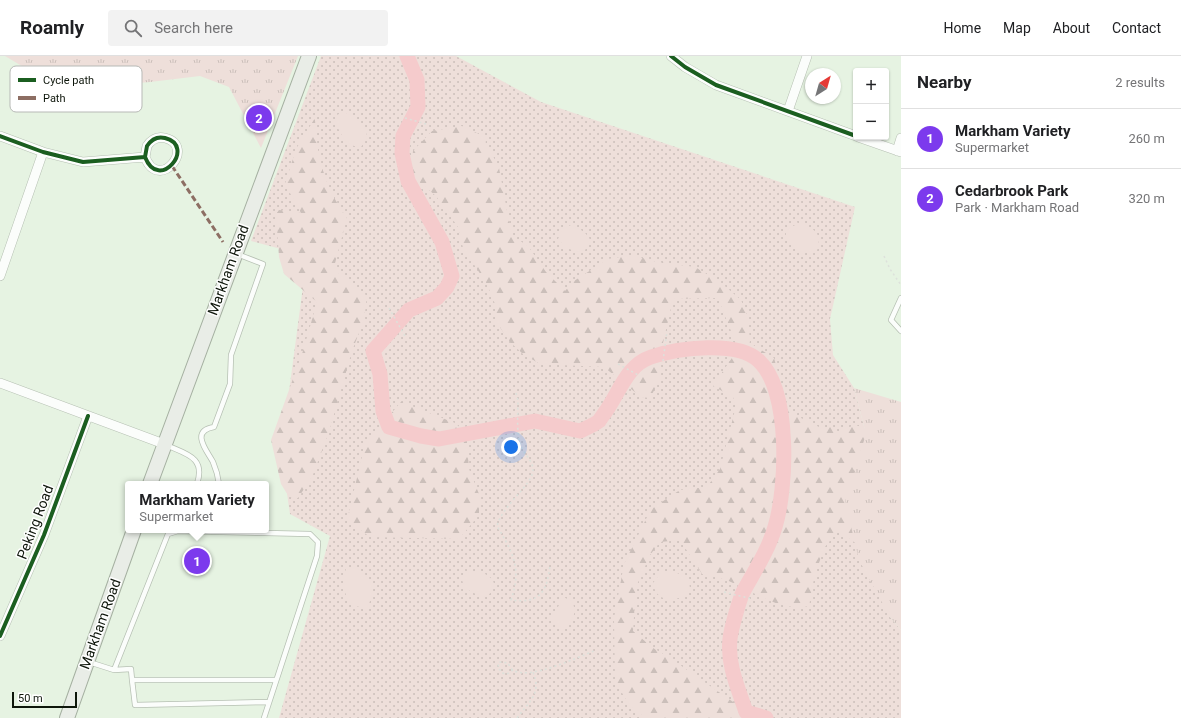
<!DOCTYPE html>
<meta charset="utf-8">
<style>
:root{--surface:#fff;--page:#f2f2f2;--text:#202124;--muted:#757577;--line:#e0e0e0;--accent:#7c3aed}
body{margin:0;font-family:Roboto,sans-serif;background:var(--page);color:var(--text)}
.controls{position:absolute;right:12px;top:12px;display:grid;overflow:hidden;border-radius:4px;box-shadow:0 1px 3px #0004}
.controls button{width:36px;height:36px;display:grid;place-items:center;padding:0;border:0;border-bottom:1px solid var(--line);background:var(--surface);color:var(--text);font:20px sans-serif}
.compass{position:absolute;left:805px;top:12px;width:36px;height:36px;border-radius:50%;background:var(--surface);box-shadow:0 1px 3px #0004;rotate:37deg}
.scale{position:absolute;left:12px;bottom:10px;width:65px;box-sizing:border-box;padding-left:4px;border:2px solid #0e160b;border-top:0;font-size:11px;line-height:14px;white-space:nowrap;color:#0e160b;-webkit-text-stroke:3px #fff;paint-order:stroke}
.you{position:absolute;left:511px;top:391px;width:14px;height:14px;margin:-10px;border:3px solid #fff;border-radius:50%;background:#1a73e8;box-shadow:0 0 0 6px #1a73e833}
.badge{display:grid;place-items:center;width:26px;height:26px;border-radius:50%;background:var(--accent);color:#fff;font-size:13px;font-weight:700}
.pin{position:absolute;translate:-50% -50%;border:2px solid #fff;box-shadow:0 1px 4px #0006}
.popup{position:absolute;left:125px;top:425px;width:144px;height:52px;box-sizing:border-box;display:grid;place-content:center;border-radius:4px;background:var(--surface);filter:drop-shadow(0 1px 3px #0005);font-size:13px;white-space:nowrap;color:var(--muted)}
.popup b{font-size:15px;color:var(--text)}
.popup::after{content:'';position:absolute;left:50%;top:100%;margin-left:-8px;border:8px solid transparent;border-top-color:var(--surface)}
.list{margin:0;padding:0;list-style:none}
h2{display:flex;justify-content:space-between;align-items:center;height:52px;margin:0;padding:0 16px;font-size:17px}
h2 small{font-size:13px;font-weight:400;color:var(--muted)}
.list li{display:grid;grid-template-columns:26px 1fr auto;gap:12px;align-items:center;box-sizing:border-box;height:60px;padding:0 16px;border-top:1px solid var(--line)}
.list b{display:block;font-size:15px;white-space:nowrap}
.list p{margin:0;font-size:13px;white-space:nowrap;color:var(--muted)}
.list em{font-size:13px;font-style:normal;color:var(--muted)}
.icon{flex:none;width:22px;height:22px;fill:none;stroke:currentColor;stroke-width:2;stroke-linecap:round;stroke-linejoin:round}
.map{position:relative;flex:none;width:901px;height:662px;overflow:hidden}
header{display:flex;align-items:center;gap:24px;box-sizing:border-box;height:56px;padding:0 20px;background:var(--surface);border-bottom:1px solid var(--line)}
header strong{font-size:19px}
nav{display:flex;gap:22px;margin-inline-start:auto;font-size:14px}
.search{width:280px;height:36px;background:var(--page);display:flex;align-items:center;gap:10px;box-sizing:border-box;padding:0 14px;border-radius:4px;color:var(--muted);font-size:15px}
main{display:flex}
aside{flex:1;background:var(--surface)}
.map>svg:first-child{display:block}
.grass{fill:url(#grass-dots)}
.forest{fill:url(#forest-firs)}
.park{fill:url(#park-tufts)}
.pitch{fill:#eedfda}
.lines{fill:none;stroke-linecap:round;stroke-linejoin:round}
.river{stroke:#f5cbcc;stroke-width:15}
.lane-casing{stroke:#b6c0b3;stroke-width:6}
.street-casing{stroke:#b6c0b3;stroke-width:10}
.primary-casing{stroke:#a5b0a1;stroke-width:16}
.path{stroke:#dde1db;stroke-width:1.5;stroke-dasharray:2 3;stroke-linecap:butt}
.lane{stroke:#fbfdfb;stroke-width:4.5}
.street{stroke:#fbfdfb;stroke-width:9}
.primary{stroke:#e9ede7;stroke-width:14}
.quiet{stroke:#8d6e63;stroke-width:3;stroke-dasharray:6 3;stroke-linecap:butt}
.cycleway-casing{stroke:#fff;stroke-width:6}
.cycleway{stroke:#1b5e20;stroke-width:4}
.labels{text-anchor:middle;stroke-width:3;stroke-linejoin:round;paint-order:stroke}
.street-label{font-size:14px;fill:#0e160b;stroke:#fff}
.key{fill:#fff;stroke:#b7b9b6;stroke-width:1}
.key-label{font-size:11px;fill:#0e160b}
</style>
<header>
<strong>Roamly</strong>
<div class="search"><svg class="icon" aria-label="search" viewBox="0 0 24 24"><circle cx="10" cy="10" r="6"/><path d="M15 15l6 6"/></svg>Search here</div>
<nav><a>Home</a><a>Map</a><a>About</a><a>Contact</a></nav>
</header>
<main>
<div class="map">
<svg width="901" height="662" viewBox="0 0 901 662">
<defs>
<pattern id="grass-dots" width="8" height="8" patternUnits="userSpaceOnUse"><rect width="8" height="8" fill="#eedfda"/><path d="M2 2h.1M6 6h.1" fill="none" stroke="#cbbfba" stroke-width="1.8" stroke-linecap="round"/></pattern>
<pattern id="forest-firs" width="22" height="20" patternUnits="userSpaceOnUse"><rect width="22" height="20" fill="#eedfda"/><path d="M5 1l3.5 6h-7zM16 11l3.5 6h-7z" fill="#cbbfba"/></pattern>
<pattern id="park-tufts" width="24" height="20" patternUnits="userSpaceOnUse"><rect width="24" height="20" fill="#eedfda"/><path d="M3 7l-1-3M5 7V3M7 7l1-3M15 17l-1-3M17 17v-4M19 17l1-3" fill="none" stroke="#cbbfba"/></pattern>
</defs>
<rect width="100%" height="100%" fill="#e6f3e2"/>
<path class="grass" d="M321,0H456L541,46L855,151L830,263L833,299L854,332L866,378L890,561L901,574V662H279L330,480L290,458L281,396L307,200L251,185Z"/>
<path class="forest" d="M315,62C316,99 325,132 347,162L334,211L336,215L367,240L364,264L352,295L329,376L312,421L298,442L289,441L281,428L271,384L303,295L317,246L284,218L279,201L276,158L279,154L301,157L285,128L296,93Z
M462,70L483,80L499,112L510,171L514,181L528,190L546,216L565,235L574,225L608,203L632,199L657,206L695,211L720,226L741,244L748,261L750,287L774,302L789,356L821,372L831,371L839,376C854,368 858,367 872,377L892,512L838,475L824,492L814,522L809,550C781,556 758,538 733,527C724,522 712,521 702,518L680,484L660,486L650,499L636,531L633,575L653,592L667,600L736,648L759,654L771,662H645L628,647L615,625L614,562L624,508L651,453L680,434L707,431L720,413L736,350L733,341L713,330L738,293L718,242L673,243L660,300L659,325L650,342L641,341L604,311L540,308L523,298L510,286L497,267L495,248L487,228L463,192L458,171L436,140L411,119L413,95L432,75Z
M401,346L455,367L466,377L469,413L479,438V459L459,483L370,481L347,464L365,388Z"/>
<path class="park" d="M5,0H298L261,92L229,31L200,20L150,26L92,31L47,25Z
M854,332L901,346V574L890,561L859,504L845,445L866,378Z"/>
<path class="pitch" d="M343,56C354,59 360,66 367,75L366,84L361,91C346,91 341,78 335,66L337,59Z
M795,166C814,171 824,177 816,197H802L786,184V174L797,168Z
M571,169C580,173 587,176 591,186L585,194L576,196L565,191L558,183L562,173Z
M354,510C370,519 378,534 367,551C346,554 340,530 346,513Z
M474,515C490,517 503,528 486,541C473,538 457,531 464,517Z
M662,515C674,515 681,517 689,525L690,533L686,540C671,545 656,546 653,527Z
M563,541L572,545C577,556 574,566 563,572L551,565Z"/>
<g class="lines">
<path class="river" d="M407,0L417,24L418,51L403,80L402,97L408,125L442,186L452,220L447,231L437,242L409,254L373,295L380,318L383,355L389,371L421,380L439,383L535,365L580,375C586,372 594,369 599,365C601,362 604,358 606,355C620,335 627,309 651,301C678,292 738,284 759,305C791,335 787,432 775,471C768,495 755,514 743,536C739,545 731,573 730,583C727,608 738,632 746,656L766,662"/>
<g class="lane-casing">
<path id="lane" d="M901,242L891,264L901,275
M166,389C186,398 206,401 197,428
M219,428C218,420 216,413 213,406C208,396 189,375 214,371L230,328L231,299L263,208L237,198
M89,606L114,614L131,613L132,624H276
M114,614L168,478L178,475L310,478L318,486L317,500L264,662
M132,624L135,649L269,646"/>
</g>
<g class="street-casing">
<path id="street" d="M671,0L685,11L716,29L856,80
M788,55L807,0
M0,80L43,96L83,106L145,101C159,137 197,90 165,82C157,80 151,84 147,90L145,101
M858,81L901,96
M897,95L901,82
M0,220L43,96
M0,327L164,388
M0,580L44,479L88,360"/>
</g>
<g class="primary-casing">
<path id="primary" d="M150,428L309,0
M67,662L134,474"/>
</g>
<path class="path" d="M405,62L426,68
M884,200L890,213L901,229
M389,252L405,280
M663,305L667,275
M618,308L640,320
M516,337L518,344C518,358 516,377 521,390C524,398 534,406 533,415C531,430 502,450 497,470C513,497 522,512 511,544C540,548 547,536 550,509
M724,536L752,543
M513,614L507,618L502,617L498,611L499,606L508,607C509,609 511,613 513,614C528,625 578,601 594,595
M517,662C529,646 542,637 533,616"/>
<use href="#lane" class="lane"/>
<use href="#street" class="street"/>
<use href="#primary" class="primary"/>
<path class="quiet" d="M172,110L223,186"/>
<g class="cycleway-casing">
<path id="cycleway" d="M671,0L685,11L716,29L856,80
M0,80L43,96L83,106L145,101C159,137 197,90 165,82C157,80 151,84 147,90L145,101
M0,580L44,479L88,360"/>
</g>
<use href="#cycleway" class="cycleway"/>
</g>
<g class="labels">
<g class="street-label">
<text transform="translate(228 214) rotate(-70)" y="5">Markham Road</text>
<text transform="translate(35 466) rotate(-69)" y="5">Peking Road</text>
<text transform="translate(100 568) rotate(-70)" y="5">Markham Road</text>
</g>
</g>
<rect x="10" y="10" width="132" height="46" rx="6" class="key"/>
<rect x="18" y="22" width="18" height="4" fill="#1b5e20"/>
<rect x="18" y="40" width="18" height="4" fill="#8d6e63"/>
<g class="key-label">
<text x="43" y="28">Cycle path</text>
<text x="43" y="46">Path</text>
</g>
</svg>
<div class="controls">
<button>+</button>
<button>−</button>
</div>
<svg class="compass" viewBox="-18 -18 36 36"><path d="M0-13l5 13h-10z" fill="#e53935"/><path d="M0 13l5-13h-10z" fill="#757577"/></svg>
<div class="scale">50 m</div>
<div class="you"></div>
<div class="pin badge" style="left:197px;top:505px">1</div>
<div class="popup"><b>Markham Variety</b>Supermarket</div>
<div class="pin badge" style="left:259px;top:62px">2</div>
</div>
<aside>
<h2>Nearby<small>2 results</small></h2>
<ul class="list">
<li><span class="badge">1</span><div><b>Markham Variety</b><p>Supermarket</p></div><em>260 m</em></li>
<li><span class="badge">2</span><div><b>Cedarbrook Park</b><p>Park · Markham Road</p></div><em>320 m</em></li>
</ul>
</aside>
</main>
